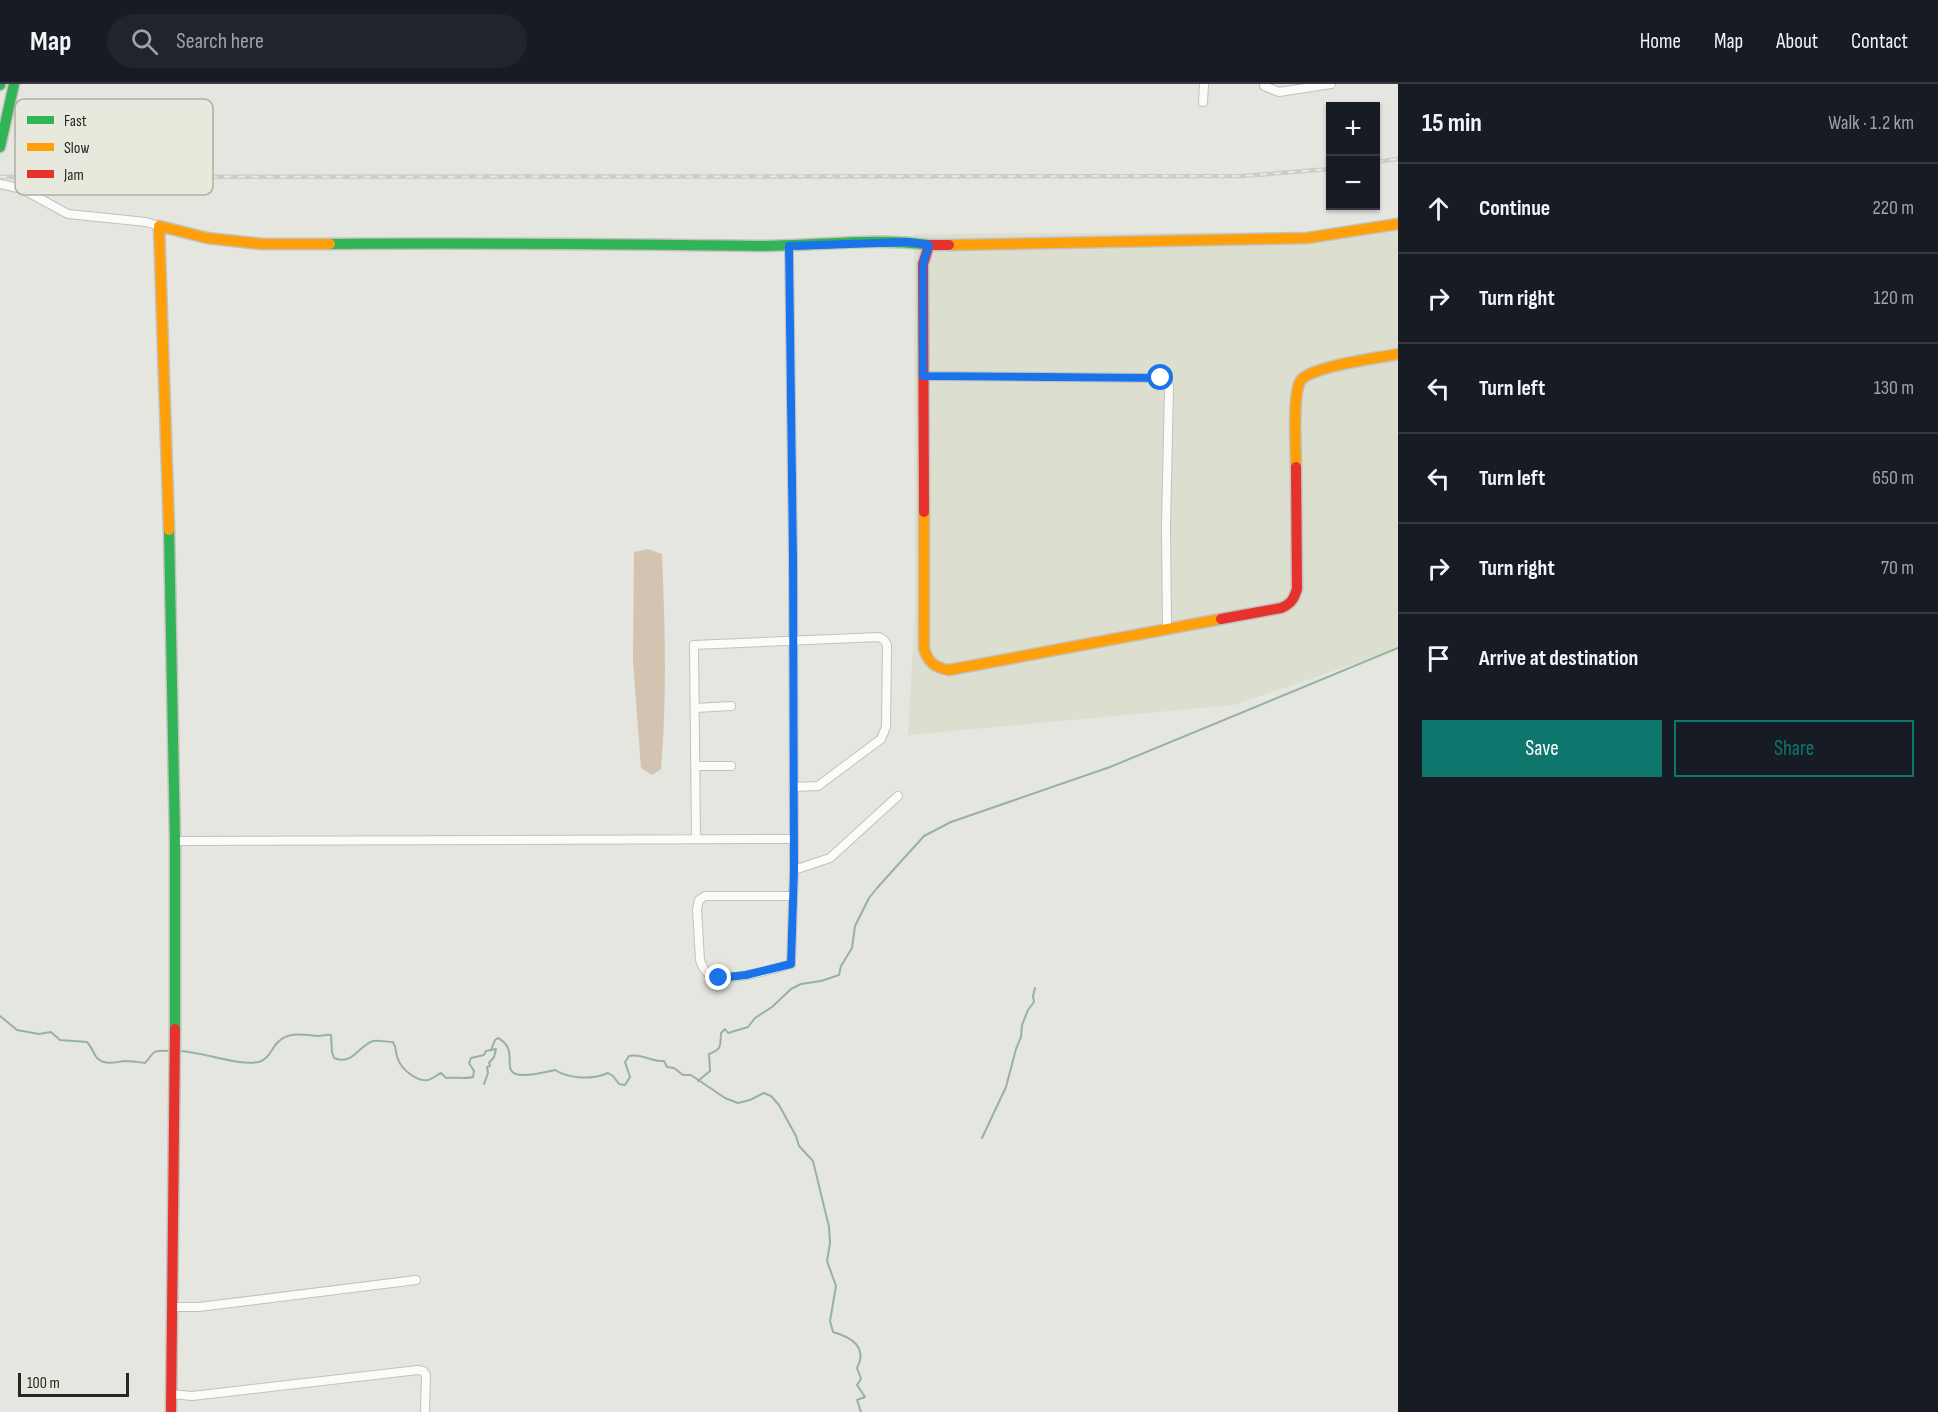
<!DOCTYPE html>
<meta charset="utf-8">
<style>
:root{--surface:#171b24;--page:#20242c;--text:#f1f3f6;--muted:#9ea1a6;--line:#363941;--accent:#0f766e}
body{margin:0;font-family:"Sofia Sans Condensed",sans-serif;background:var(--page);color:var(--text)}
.controls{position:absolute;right:18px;top:18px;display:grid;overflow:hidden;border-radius:0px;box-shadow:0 2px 4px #0004}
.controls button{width:54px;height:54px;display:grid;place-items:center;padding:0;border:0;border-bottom:2px solid var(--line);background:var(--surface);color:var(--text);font:30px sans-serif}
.scale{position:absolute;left:18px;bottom:15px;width:111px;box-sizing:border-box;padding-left:6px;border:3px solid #262722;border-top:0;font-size:16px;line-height:21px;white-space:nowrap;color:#262722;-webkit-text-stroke:4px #e7e9dc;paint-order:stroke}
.stop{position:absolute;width:18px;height:18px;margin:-14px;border:4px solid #1a73e8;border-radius:50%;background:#fff}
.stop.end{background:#1a73e8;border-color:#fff;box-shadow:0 2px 6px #0008}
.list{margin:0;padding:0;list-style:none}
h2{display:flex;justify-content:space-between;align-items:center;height:78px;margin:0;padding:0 24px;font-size:26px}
h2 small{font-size:20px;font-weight:400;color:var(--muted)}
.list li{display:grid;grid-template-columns:39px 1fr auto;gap:18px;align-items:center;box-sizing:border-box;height:90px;padding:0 24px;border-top:2px solid var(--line)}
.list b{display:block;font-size:22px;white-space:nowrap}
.list em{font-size:20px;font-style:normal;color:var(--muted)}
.actions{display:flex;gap:12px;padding:18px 24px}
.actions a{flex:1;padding:14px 0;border:2px solid var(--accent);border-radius:0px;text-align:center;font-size:21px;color:var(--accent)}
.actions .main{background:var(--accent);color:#fff}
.icon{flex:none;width:33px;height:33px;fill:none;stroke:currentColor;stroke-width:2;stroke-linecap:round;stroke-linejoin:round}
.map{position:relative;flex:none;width:1398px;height:1328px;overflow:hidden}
header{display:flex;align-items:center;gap:36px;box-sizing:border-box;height:84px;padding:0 30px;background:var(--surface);border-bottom:2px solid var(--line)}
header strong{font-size:28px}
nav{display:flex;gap:33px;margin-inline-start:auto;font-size:21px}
.search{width:420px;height:54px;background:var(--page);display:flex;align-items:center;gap:15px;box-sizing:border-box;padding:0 21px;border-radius:33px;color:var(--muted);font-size:22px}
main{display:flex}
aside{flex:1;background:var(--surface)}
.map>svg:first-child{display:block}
.built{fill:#dcdecf}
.forest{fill:#d3c3b1}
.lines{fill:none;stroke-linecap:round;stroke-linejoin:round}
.stream{stroke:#97b2a2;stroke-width:2}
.street-casing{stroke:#c1c2bc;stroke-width:10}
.fast-casing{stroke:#c1c2bc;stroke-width:13}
.slow-casing{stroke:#c1c2bc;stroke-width:13}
.jam-casing{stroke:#c1c2bc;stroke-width:13}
.street{stroke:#fbfbfa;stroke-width:8}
.fast{stroke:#30b455;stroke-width:10}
.slow{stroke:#ff9f0a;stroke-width:10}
.jam{stroke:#e5322d;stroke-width:10}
.rail-casing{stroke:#cccccb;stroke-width:4.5}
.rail{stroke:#e7e9dc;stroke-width:2;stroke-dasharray:7;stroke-linecap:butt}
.route{stroke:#1a73e8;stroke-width:8}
.key{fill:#e7e9dc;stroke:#adafa4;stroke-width:1.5}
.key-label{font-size:16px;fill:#262722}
</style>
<header>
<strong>Map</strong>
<div class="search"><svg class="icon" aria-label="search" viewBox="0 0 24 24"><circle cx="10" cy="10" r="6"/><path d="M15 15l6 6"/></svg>Search here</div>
<nav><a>Home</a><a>Map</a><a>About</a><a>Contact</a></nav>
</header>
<main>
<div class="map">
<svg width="1398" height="1328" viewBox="0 0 1398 1328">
<rect width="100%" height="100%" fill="#e5e6df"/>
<path class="built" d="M1398,134V565L1234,621L908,651L915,529L914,150L1322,148Z"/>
<path class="forest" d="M648,465L662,470C665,542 667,614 661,685L652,691L641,684L633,577L634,468Z"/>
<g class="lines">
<path class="stream" d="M0,932L17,946L39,950L51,948L60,956L87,958C92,963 93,969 97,974C106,982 115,978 125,977C131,977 138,978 145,979C155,969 149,966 168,967
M180,967C204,968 237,982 259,978C269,975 271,965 278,958C289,947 304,951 318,952C323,952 326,950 331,951L332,968L334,974C352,982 358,962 373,957C378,956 387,958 393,958C397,964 395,969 398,975C401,985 417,998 428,996C432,995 437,991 441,989L446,994C454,993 468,995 473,993L474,987L469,979L471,974L484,971L486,967L491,966L495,956L498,954C528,970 481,1004 555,986C569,995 592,996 608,989L613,992L619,1000L625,1001L630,993L625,978L629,972C642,969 651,978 664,977L667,983L674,984L683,991H691L725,1014L738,1019L750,1016L764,1009L771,1012L779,1021L796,1052L799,1062L813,1077L829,1143L830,1159L827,1177L836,1202L830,1237L833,1248C851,1253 868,1263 857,1284L861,1295L857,1301L865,1313L857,1316L861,1328
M698,997L710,987L709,970C722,965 720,963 721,949L725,945L728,949L748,943L755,934L772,923L791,905L801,900L821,897L839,891L841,882L852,864L855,842L869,814L877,804L924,752L951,738L1110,683L1398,564
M484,1000L488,989L487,983L490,982L489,979L494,973L496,965L491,966
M982,1054L1006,1003L1016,965L1021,953L1022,941L1028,926L1034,918L1033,912L1035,904"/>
<g class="street-casing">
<path id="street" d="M1264,0V2L1279,8L1331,0
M1203,18L1204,0
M0,100L22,105L68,130L146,138L159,142
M789,162L793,474L794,786L791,880C773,885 728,899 711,891C705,888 702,883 700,876L697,825L699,816L705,812H793
M923,292L1161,294L1167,297L1169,303L1166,442L1167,545
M696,624L731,622
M696,682H731
M696,755L694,561L879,553L884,556L887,561L886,643L881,655L818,702L793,703
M175,757L793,755
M794,786L830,774L898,712
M171,1223H199L416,1196
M171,1310L192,1312L418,1286L423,1287L426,1291L425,1328"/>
</g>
<g class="fast-casing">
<path id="fast" d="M0,0V1
M0,63L14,0
M330,160C473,159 617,160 761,162C816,162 875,153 929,161
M169,446L175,757V945"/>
</g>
<g class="slow-casing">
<path id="slow" d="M949,161L1307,154L1398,140
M1296,383C1296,366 1292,308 1301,296C1312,282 1379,274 1398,270
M924,428V564C927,578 935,584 949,586L1221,535
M169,446L159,142L207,154L262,160H330"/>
</g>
<g class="jam-casing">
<path id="jam" d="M924,428L923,180L929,161H949
M1221,535L1281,524C1291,520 1294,515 1297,505L1296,383
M171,1328L175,945"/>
</g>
<use href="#street" class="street"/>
<use href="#fast" class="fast"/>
<use href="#slow" class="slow"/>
<use href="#jam" class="jam"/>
<g class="rail-casing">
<path id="rail" d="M1376,78L1398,75
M0,93L1243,92L1330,85"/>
</g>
<use href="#rail" class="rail"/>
</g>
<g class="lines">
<path class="route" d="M719,894L746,891L791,880L794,786L793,474L789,162L908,158L929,161L923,180V292L1161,294"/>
</g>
<rect x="15" y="15" width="198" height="96" rx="9" class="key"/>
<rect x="27" y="32" width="27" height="8" fill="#30b455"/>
<rect x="27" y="59" width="27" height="8" fill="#ff9f0a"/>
<rect x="27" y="86" width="27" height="8" fill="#e5322d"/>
<g class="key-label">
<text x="64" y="42">Fast</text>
<text x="64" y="69">Slow</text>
<text x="64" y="96">Jam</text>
</g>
</svg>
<div class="controls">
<button>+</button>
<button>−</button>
</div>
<div class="scale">100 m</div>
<div class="stop" style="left:1161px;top:294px"></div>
<div class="stop end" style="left:719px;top:894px"></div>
</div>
<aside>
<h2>15 min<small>Walk · 1.2 km</small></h2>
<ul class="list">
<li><svg class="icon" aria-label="ahead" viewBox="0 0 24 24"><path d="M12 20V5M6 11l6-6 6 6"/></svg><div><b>Continue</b></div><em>220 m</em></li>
<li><svg class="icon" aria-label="right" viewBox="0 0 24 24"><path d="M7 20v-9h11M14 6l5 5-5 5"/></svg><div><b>Turn right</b></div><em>120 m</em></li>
<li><svg class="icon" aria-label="left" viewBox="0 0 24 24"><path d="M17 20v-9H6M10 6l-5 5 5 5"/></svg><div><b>Turn left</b></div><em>130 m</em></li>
<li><svg class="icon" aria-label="left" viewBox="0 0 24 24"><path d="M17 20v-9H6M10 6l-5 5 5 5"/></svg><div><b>Turn left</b></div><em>650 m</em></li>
<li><svg class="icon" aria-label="right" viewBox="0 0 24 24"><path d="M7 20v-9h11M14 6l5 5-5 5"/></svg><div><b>Turn right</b></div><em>70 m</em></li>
<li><svg class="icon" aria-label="arrive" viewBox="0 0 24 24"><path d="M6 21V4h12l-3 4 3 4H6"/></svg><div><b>Arrive at destination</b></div></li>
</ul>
<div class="actions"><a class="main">Save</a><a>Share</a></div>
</aside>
</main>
